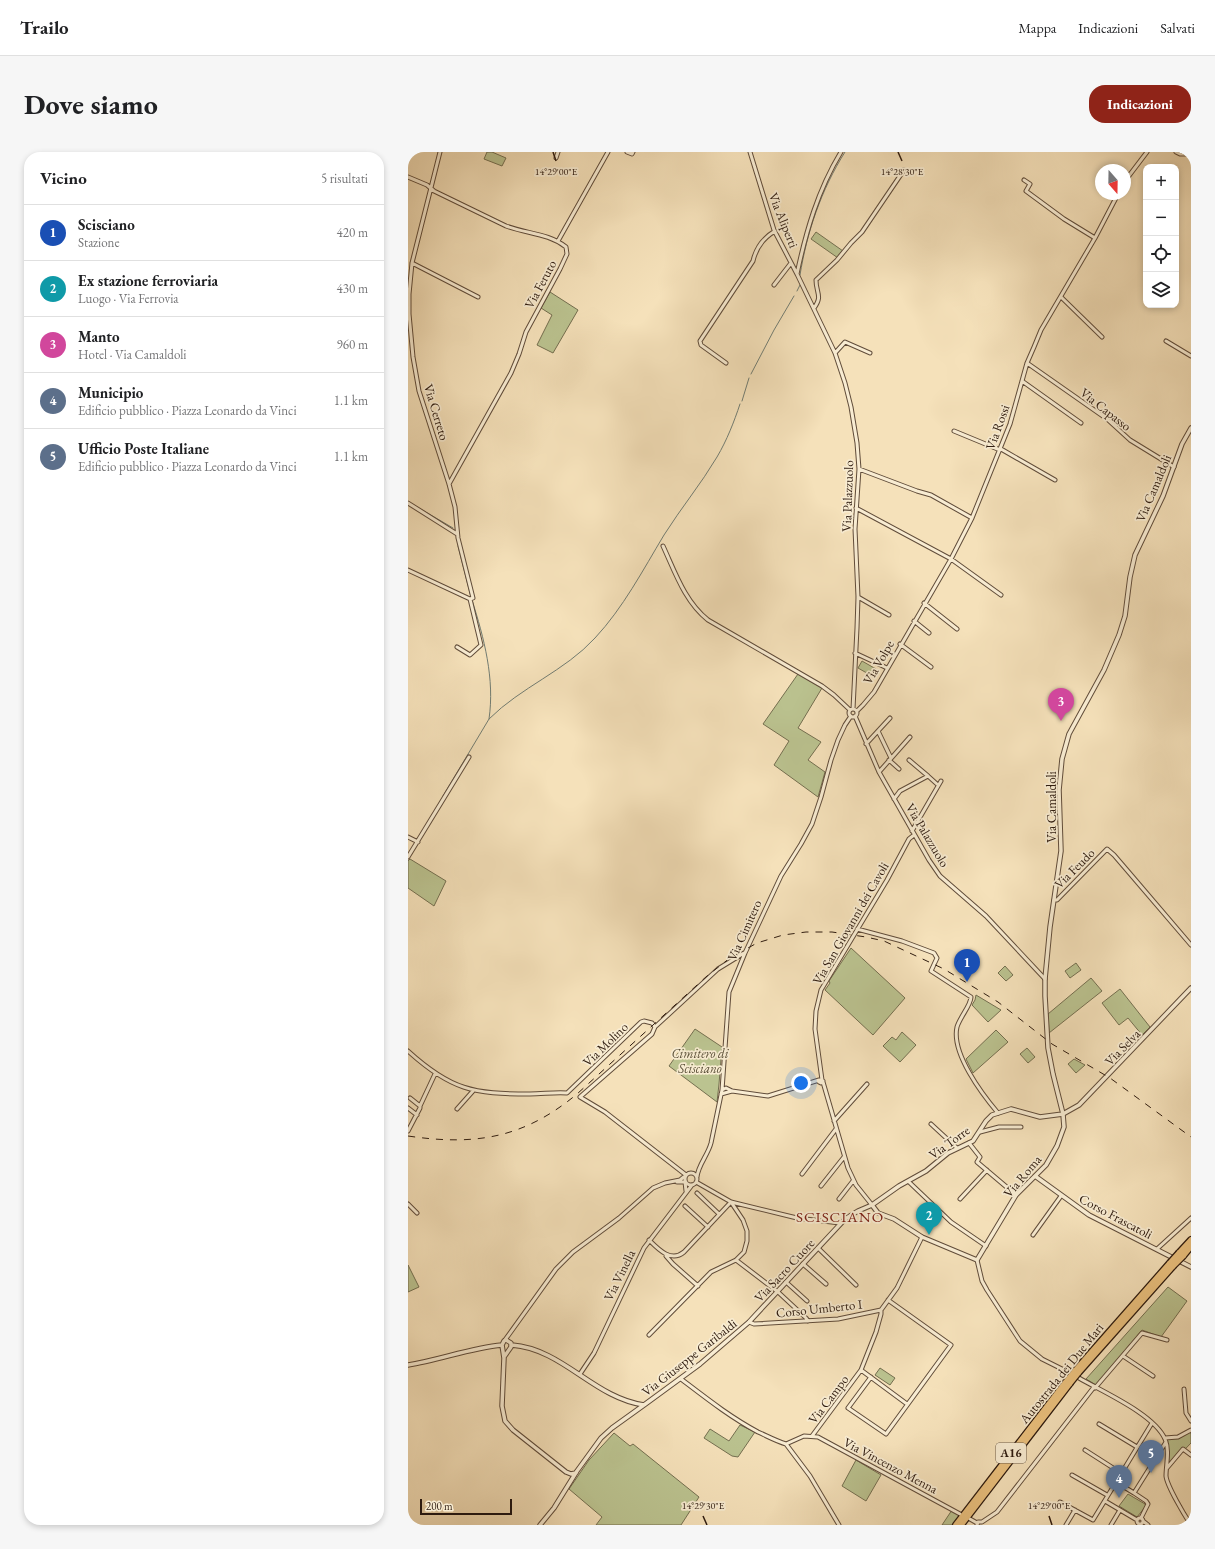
<!DOCTYPE html>
<html lang="it">
<meta charset="utf-8">
<style>
:root{--surface:#fff;--page:#f6f6f6;--text:#202124;--muted:#757577;--line:#e0e0e0;--accent:#8f2418}
body{margin:0;font-family:"EB Garamond",serif;background:var(--page);color:var(--text)}
.controls{position:absolute;right:12px;top:12px;display:grid;overflow:hidden;border-radius:8px;box-shadow:0 2px 6px #0003}
.controls button{width:36px;height:36px;display:grid;place-items:center;padding:0;border:0;border-bottom:1px solid var(--line);background:var(--surface);color:var(--text);font:20px sans-serif}
.compass{position:absolute;left:687px;top:12px;width:36px;height:36px;border-radius:50%;background:var(--surface);box-shadow:0 2px 6px #0003;rotate:160deg}
.scale{position:absolute;left:12px;bottom:10px;width:92px;box-sizing:border-box;padding-left:4px;border:2px solid #2e1b0f;border-top:0;font-size:11px;line-height:14px;white-space:nowrap;color:#2e1b0f;-webkit-text-stroke:3px #f8ecd2;paint-order:stroke}
.you{position:absolute;left:393px;top:931px;width:14px;height:14px;margin:-10px;border:3px solid #fff;border-radius:50%;background:#1a73e8;box-shadow:0 0 0 6px #1a73e833}
.badge{display:grid;place-items:center;width:26px;height:26px;border-radius:50%;background:var(--accent);color:#fff;font-size:13px;font-weight:700}
.pin{position:absolute;translate:-50% -33px;filter:drop-shadow(0 1px 2px #0008)}
.pin::after{content:'';position:absolute;top:21px;width:14px;height:12px;background:inherit;clip-path:polygon(0 0,100% 0,50% 100%)}
.list{margin:0;padding:0;list-style:none}
h2{display:flex;justify-content:space-between;align-items:center;height:52px;margin:0;padding:0 16px;font-size:17px}
h2 small{font-size:13px;font-weight:400;color:var(--muted)}
.list li{display:grid;grid-template-columns:26px 1fr auto;gap:12px;align-items:center;box-sizing:border-box;height:56px;padding:0 16px;border-top:1px solid var(--line)}
.list b{display:block;font-size:15px;white-space:nowrap}
.list p{margin:0;font-size:13px;white-space:nowrap;color:var(--muted)}
.list em{font-size:13px;font-style:normal;color:var(--muted)}
.icon{flex:none;width:22px;height:22px;fill:none;stroke:currentColor;stroke-width:2;stroke-linecap:round;stroke-linejoin:round}
.map{position:relative;flex:none;width:783px;height:1373px;overflow:hidden;border-radius:16px}
header{display:flex;align-items:center;gap:24px;box-sizing:border-box;height:56px;padding:0 20px;background:var(--surface);border-bottom:1px solid var(--line)}
header strong{font-size:19px}
nav{display:flex;gap:22px;margin-inline-start:auto;font-size:14px}
.intro{display:flex;align-items:center;justify-content:space-between;box-sizing:border-box;height:96px;padding:0 24px}
h1{margin:0;font-size:28px}
.button{padding:10px 18px;border-radius:16px;background:var(--accent);color:#fff;font-size:14px;font-weight:700}
main{display:flex;gap:24px;padding:0 24px}
aside{flex:1;background:var(--surface);border-radius:16px;box-shadow:0 2px 6px #0003}
.map>svg:first-child{display:block}
.green{fill:#bbc390;stroke:#746f50}
.lines{fill:none;stroke-linecap:round;stroke-linejoin:round}
.stream{stroke:#717c72;stroke-width:1}
.minor-casing{stroke:#604c3a;stroke-width:5}
.tertiary-casing{stroke:#604c3a;stroke-width:5.5}
.motorway-casing{stroke:#2e1b0f;stroke-width:8}
.minor{stroke:#f8ecd2;stroke-width:3}
.tertiary{stroke:#f8ecd2;stroke-width:3.5}
.motorway{stroke:#eac07d;stroke-width:5.5}
.rail{stroke:#2e1b0f;stroke-width:1;stroke-dasharray:7 7;stroke-linecap:butt}
.motorway-bridge-casing{stroke:#2e1b0f;stroke-width:8;stroke-linecap:butt}
.motorway-bridge{stroke:#eac07d;stroke-width:5.5}
.ticks{fill:none;stroke:#2e1b0f;stroke-width:1.5}
.labels{text-anchor:middle;stroke-width:3.5;stroke-linejoin:round;paint-order:stroke}
.shield{fill:#f8ecd2;stroke:#6b5a4a;stroke-width:1}
.shield-label{font-size:12px;font-weight:bold;fill:#2e1b0f}
.street-label{font-size:13px;fill:#2e1b0f;stroke:#f8ecd2}
.park-label{font-size:13px;font-style:italic;fill:#584d36;stroke:#f8ecd2}
.quarter-label{font-size:15px;letter-spacing:1px;fill:#7a1f14;stroke:#f8ecd2}
.ticks-label{font-size:10px;text-anchor:middle;fill:#2e1b0f;stroke:#f8ecd2;stroke-width:3.5;stroke-linejoin:round;paint-order:stroke}
</style>
<header>
<strong>Trailo</strong>
<nav><a>Mappa</a><a>Indicazioni</a><a>Salvati</a></nav>
</header>
<div class="intro"><h1>Dove siamo</h1><a class="button">Indicazioni</a></div>
<main>
<aside>
<h2>Vicino<small>5 risultati</small></h2>
<ul class="list">
<li><span class="badge" style="background:#1a4fb4">1</span><div><b>Scisciano</b><p>Stazione</p></div><em>420 m</em></li>
<li><span class="badge" style="background:#0f9aa8">2</span><div><b>Ex stazione ferroviaria</b><p>Luogo · Via Ferrovia</p></div><em>430 m</em></li>
<li><span class="badge" style="background:#d1479c">3</span><div><b>Manto</b><p>Hotel · Via Camaldoli</p></div><em>960 m</em></li>
<li><span class="badge" style="background:#5c6f8a">4</span><div><b>Municipio</b><p>Edificio pubblico · Piazza Leonardo da Vinci</p></div><em>1.1 km</em></li>
<li><span class="badge" style="background:#5c6f8a">5</span><div><b>Ufficio Poste Italiane</b><p>Edificio pubblico · Piazza Leonardo da Vinci</p></div><em>1.1 km</em></li>
</ul>
</aside>
<div class="map">
<svg width="783" height="1373" viewBox="0 0 783 1373">
<rect width="100%" height="100%" fill="#f5e1ba"/>
<filter id="stains"><feTurbulence type="fractalNoise" baseFrequency=".005" numOctaves="4"/><feColorMatrix values="0 0 0 0 .2 0 0 0 0 .09 0 0 0 0 .02 0 0 0 .5 -.17"/></filter>
<radialGradient id="worn" r=".72"><stop offset=".6" stop-color="#630" stop-opacity="0"/><stop offset="1" stop-color="#630" stop-opacity=".3"/></radialGradient>
<path class="green" d="M79,0H84L98,6L94,14L76,7Z
M408,80L435,99L430,106L403,87Z
M142,140L170,158L145,201L129,193L144,163L133,156Z
M454,509L468,517L464,524L450,516Z
M390,522L414,536L390,576L413,590L400,608L417,620L410,645L366,613L381,589L355,572Z
M2,707L38,729L26,754L0,736V709Z
M443,796L497,846L465,883L417,838L422,831L421,829Z
M668,811L673,818L662,826L657,819Z
M597,814L605,823L598,829L590,821Z
M683,826L694,839L641,881L640,862Z
M712,837L742,875L734,883L720,866L711,873L694,851Z
M568,843L593,858L580,870L564,853L567,848Z
M287,877L314,895L311,932L309,950L261,914Z
M588,878L600,890L565,921L558,907Z
M494,880L508,893L492,910L475,894L484,885L488,888Z
M619,896L627,905L620,911L612,902Z
M666,907L677,913L668,921L660,912Z
M0,1113L11,1135L0,1140Z
M760,1135L779,1149L753,1185L734,1178L688,1233L678,1227Z
M472,1216L487,1226L482,1233L467,1223Z
M332,1273L347,1280L330,1305L324,1304L296,1286L302,1277L321,1289Z
M781,1279L783,1282V1291L759,1316L757,1286L770,1285Z
M206,1281L222,1294L225,1292L291,1345L273,1373H188L194,1365L161,1337L181,1308Z
M448,1308L473,1323L458,1349L434,1334Z
M720,1342L737,1352L738,1354L729,1365L711,1354Z
M544,1358L552,1363L544,1373H534Z"/>
<g class="lines">
<path class="stream" d="M392,123C399,80 413,38 437,0
M389,139L392,133
M343,222L366,178L386,144
M334,249L341,226
M4,352L45,376
M50,394L63,445
M64,448C76,486 87,527 81,567
M35,644L81,567C113,535 157,519 187,486C215,456 235,418 256,383C273,356 293,332 309,305C319,288 326,270 332,252"/>
<g class="minor-casing">
<path id="minor" d="M32,0L4,111L1,142V162L5,205L11,239L41,332L47,355L50,386L65,446L62,447
M219,0L224,2L225,0
M342,0L366,78L389,122L427,201L437,231L443,255L449,291L451,317L447,377L450,445L449,476L445,557
M768,0L772,2H783
M0,1L1,0
M148,6L150,0
M0,25L19,33L26,39L98,74C119,82 140,81 158,95L159,102L152,117L118,180L111,202L103,221L41,332
M616,28L622,32L618,39L656,67L687,86
M717,29L739,0
M150,89L200,0
M4,111L70,145
M389,122C398,79 410,38 433,0
M366,133L383,111
M653,145L694,185
M406,156C415,144 408,141 408,128L429,108L443,91L454,80L496,18
M758,189L783,204
M427,201L437,190L462,201
M318,211L293,193L292,189L345,109C348,96 355,86 367,79
M619,211L699,267L722,288L766,315
M614,229L673,271
M546,279L592,298
M593,297L647,328
M451,317L509,339L523,343L564,366
M0,351L49,382
M448,356L543,407L593,443
M255,394C267,420 277,450 300,468L414,534L426,543L442,558
M0,418L62,447
M450,445L481,463
M516,451L549,477
M506,469L521,481
M492,492L523,515
M49,495L62,503L73,493L62,447
M447,501L479,516
M441 561a4 4 0 1 1 8 0a4 4 0 1 1-8 0Z
M449,559L455,553L466,540L543,407L564,366L602,272L619,211L626,195L633,178L687,86L710,42
M447,564L471,620L521,708L532,724L578,764L637,827
M470,579L483,606
M458,592L482,566
M481,608L491,617
M501,608L520,624
M471,620L502,585
M486,647L492,639L520,624L530,633
M504,679L533,629
M0,685L10,690
M0,705L61,605
M646,748H649L699,697L706,703L724,724L783,793
M449,777L494,789L526,801L529,806L523,819L563,845C563,853 552,865 549,875C543,901 574,942 590,961
M247,875L310,817L336,801
M0,899C43,938 65,942 122,942C135,942 147,940 159,941L233,870L236,869L244,871L247,875L244,882L172,945L197,960L278,1023
M412,928L415,929L413,931L411,930Z
M414,928L407,877L408,859L413,838L479,728L501,687L506,683
M415,930L440,1016L448,1033L464,1053
M314,938L318,936L324,939L360,944L411,928
M313,942L324,939
M2,946L12,954
M0,956L9,963
M49,957L65,939
M426,969L459,932
M523,972L549,996
M0,979L12,956V954L27,922
M572,980L591,975H613
M561,991L572,1005L569,1010L608,1043
M277 1027a6 6 0 1 1 12 0a6 6 0 1 1-12 0Z
M394,1022L428,977
M289,1025C290,1013 300,1003 303,991L314,938L321,840L337,801L373,724L393,692L404,672L413,645L423,608L430,588L437,573L443,564
M269,1030H277L278,1039
M288,1030L323,1050L389,1066L432,1071
M501,1030L543,1070L578,1094
M413,1034L436,1005
M289,1041L311,1062
M431,1047L445,1029
M552,1047L579,1018
M0,1052L9,1061
M277,1054L300,1075
M625,1083L653,1044
M241,1088C250,1097 263,1111 276,1100L323,1050
M410,1096L448,1133
M749,1097L783,1066
M258,1104L265,1112L290,1134
M328,1108L370,1140L398,1166L400,1169
M569,1108L574,1129L579,1138L612,1189L634,1207L660,1220
M395,1112L418,1132
M378,1130L399,1149
M341,1170L346,1172L430,1167L473,1158L489,1136L514,1085
M241,1183L303,1120L328,1108L336,1100L339,1089V1079L335,1068L323,1050
M97,1188L148,1117L165,1100L211,1066L245,1036L257,1031L272,1028L277,1024
M715,1204L745,1224
M453,1218L499,1252
M172,1222L186,1201L236,1096L284,1033
M463,1225L440,1256L478,1282L543,1193L480,1148
M671,1226C695,1240 746,1262 757,1287C762,1298 758,1313 758,1324C759,1334 777,1364 783,1373
M273,1227C298,1246 322,1265 350,1280C359,1284 368,1289 378,1292L396,1284L410,1285L552,1362
M687,1236L734,1181L759,1188
M776,1237L778,1261L783,1269
M691,1272L729,1295
M404,1284L453,1218L468,1180L473,1162V1158
M757,1286L770,1285L783,1278
M378,1292L402,1324L431,1373
M677,1298L713,1321
M759,1316L775,1297L783,1303
M664,1323L699,1343
M708,1330L726,1341
M697,1349L729,1368
M652,1350L685,1368L744,1271
M729 1369a3 3 0 1 1 6 0a3 3 0 1 1-6 0Z
M733,1366L740,1352L738,1349L726,1341L758,1290
M562,1367L569,1371
M735,1369L740,1373
M569,1373L570,1370H574L589,1360L686,1235
M658,1373L667,1358
M703,1373L712,1358"/>
</g>
<g class="tertiary-casing">
<path id="tertiary" d="M627,1024L681,1063L783,1115
M464,1053L470,1061L486,1067L514,1085L569,1108L608,1043L638,1013L649,994L656,975L655,962L645,922L640,896L637,844V827L642,775L653,699L651,638L654,607L661,582L696,518L711,483L717,464L722,425L727,403L755,344L774,292L783,276
M94,1193L96,1206L94,1254L97,1269L105,1278L158,1320L163,1322L168,1321
M94,1193L96,1189L98,1188L103,1191V1195L96,1205
M104,1193C155,1197 186,1246 236,1253L292,1212L341,1170L437,1067L450,1059L464,1053L491,1034L518,1019L540,1001L565,989L578,969L584,963L603,957L632,965L655,962L671,953L783,836
M0,1213C32,1208 62,1196 94,1193
M132,1373L146,1356L169,1319L193,1286L204,1276L236,1253"/>
</g>
<g class="motorway-casing">
<path id="motorway" d="M771,1101L783,1088
M775,1104L783,1094
M667,1219L762,1111
M670,1221L765,1114
M548,1373L658,1230
M553,1373L662,1231"/>
</g>
<use href="#minor" class="minor"/>
<use href="#tertiary" class="tertiary"/>
<use href="#motorway" class="motorway"/>
<path class="rail" d="M0,984C68,994 116,986 169,942L299,824L322,806L349,791L375,783L398,780H424L458,785L476,789L536,817L590,850L644,892L702,926L783,985"/>
<g class="motorway-bridge-casing">
<path id="motorway-bridge" d="M762,1111L771,1101
M765,1114L775,1104
M658,1230L667,1219
M662,1231L670,1221"/>
</g>
<use href="#motorway-bridge" class="motorway-bridge"/>
</g>
<path class="ticks" d="M145,0L148,9M490,0L494,9M295,1364L299,1373M641,1364L644,1373"/>
<g class="labels">
<rect class="shield" x="588" y="1291" width="30" height="20" rx="3"/>
<g class="shield-label">
<text x="603" y="1305">A16</text>
</g>
<g class="street-label">
<text transform="translate(376 68) rotate(68)" y="5">Via Aliperti</text>
<text transform="translate(132 132) rotate(-62)" y="5">Via Feruto</text>
<text transform="translate(698 257) rotate(38)" y="5">Via Capasso</text>
<text transform="translate(29 260) rotate(73)" y="5">Via Cerreto</text>
<text transform="translate(589 275) rotate(-70)" y="5">Via Rossi</text>
<text transform="translate(745 336) rotate(-67)" y="5">Via Camaldoli</text>
<text transform="translate(439 344) rotate(-88)" y="5">Via Palazzuolo</text>
<text transform="translate(470 510) rotate(-60)" y="5">Via Volpe</text>
<text transform="translate(643 655) rotate(-90)" y="5">Via Camaldoli</text>
<text transform="translate(520 683) rotate(59)" y="5">Via Palazzuolo</text>
<text transform="translate(666 716) rotate(-45)" y="5">Via Feudo</text>
<text transform="translate(442 771) rotate(-60)" y="5">Via San Giovanni dei Cavoli</text>
<text transform="translate(336 778) rotate(-66)" y="5">Via Cimitero</text>
<text transform="translate(197 892) rotate(-44)" y="5">Via Molino</text>
<text transform="translate(714 895) rotate(-46)" y="5">Via Selva</text>
<text transform="translate(541 990) rotate(-36)" y="5">Via Torre</text>
<text transform="translate(614 1024) rotate(-50)" y="5">Via Roma</text>
<text transform="translate(708 1064) rotate(28)" y="5">Corso Frascatoli</text>
<text transform="translate(376 1118) rotate(-47)" y="5">Via Sacro Cuore</text>
<text transform="translate(211 1123) rotate(-64)" y="5">Via Vinella</text>
<text transform="translate(411 1156) rotate(-6)" y="5">Corso Umberto I</text>
<text transform="translate(281 1205) rotate(-38)" y="5">Via Giuseppe Garibaldi</text>
<text transform="translate(653 1221) rotate(-51)" y="5">Autostrada dei Due Mari</text>
<text transform="translate(420 1247) rotate(-53)" y="5">Via Campo</text>
<text transform="translate(483 1313) rotate(28)" y="5">Via Vincenzo Menna</text>
</g>
<g class="park-label">
<text x="292" y="906">Cimitero di<tspan x="292" dy="15">Scisciano</tspan></text>
</g>
<g class="quarter-label">
<text x="432" y="1070">SCISCIANO</text>
</g>
</g>
<g class="ticks-label">
<text x="148" y="23">14°29'00"E</text>
<text x="494" y="23">14°28'30"E</text>
<text x="295" y="1357">14°29'30"E</text>
<text x="641" y="1357">14°29'00"E</text>
</g>
<rect width="100%" height="100%" filter="url(#stains)"/>
<rect width="100%" height="100%" fill="url(#worn)"/>
</svg>
<div class="controls">
<button>+</button>
<button>−</button>
<button><svg class="icon" aria-label="locate" viewBox="0 0 24 24"><circle cx="12" cy="12" r="6"/><path d="M12 2v4M12 18v4M2 12h4M18 12h4"/></svg></button>
<button><svg class="icon" aria-label="layers" viewBox="0 0 24 24"><path d="M12 4l9 5-9 5-9-5zM3 14l9 5 9-5"/></svg></button>
</div>
<svg class="compass" viewBox="-18 -18 36 36"><path d="M0-13l5 13h-10z" fill="#e53935"/><path d="M0 13l5-13h-10z" fill="#757577"/></svg>
<div class="scale">200 m</div>
<div class="you"></div>
<div class="pin badge" style="left:559px;top:830px;background:#1a4fb4">1</div>
<div class="pin badge" style="left:521px;top:1083px;background:#0f9aa8">2</div>
<div class="pin badge" style="left:653px;top:569px;background:#d1479c">3</div>
<div class="pin badge" style="left:711px;top:1346px;background:#5c6f8a">4</div>
<div class="pin badge" style="left:743px;top:1321px;background:#5c6f8a">5</div>
</div>
</main>
